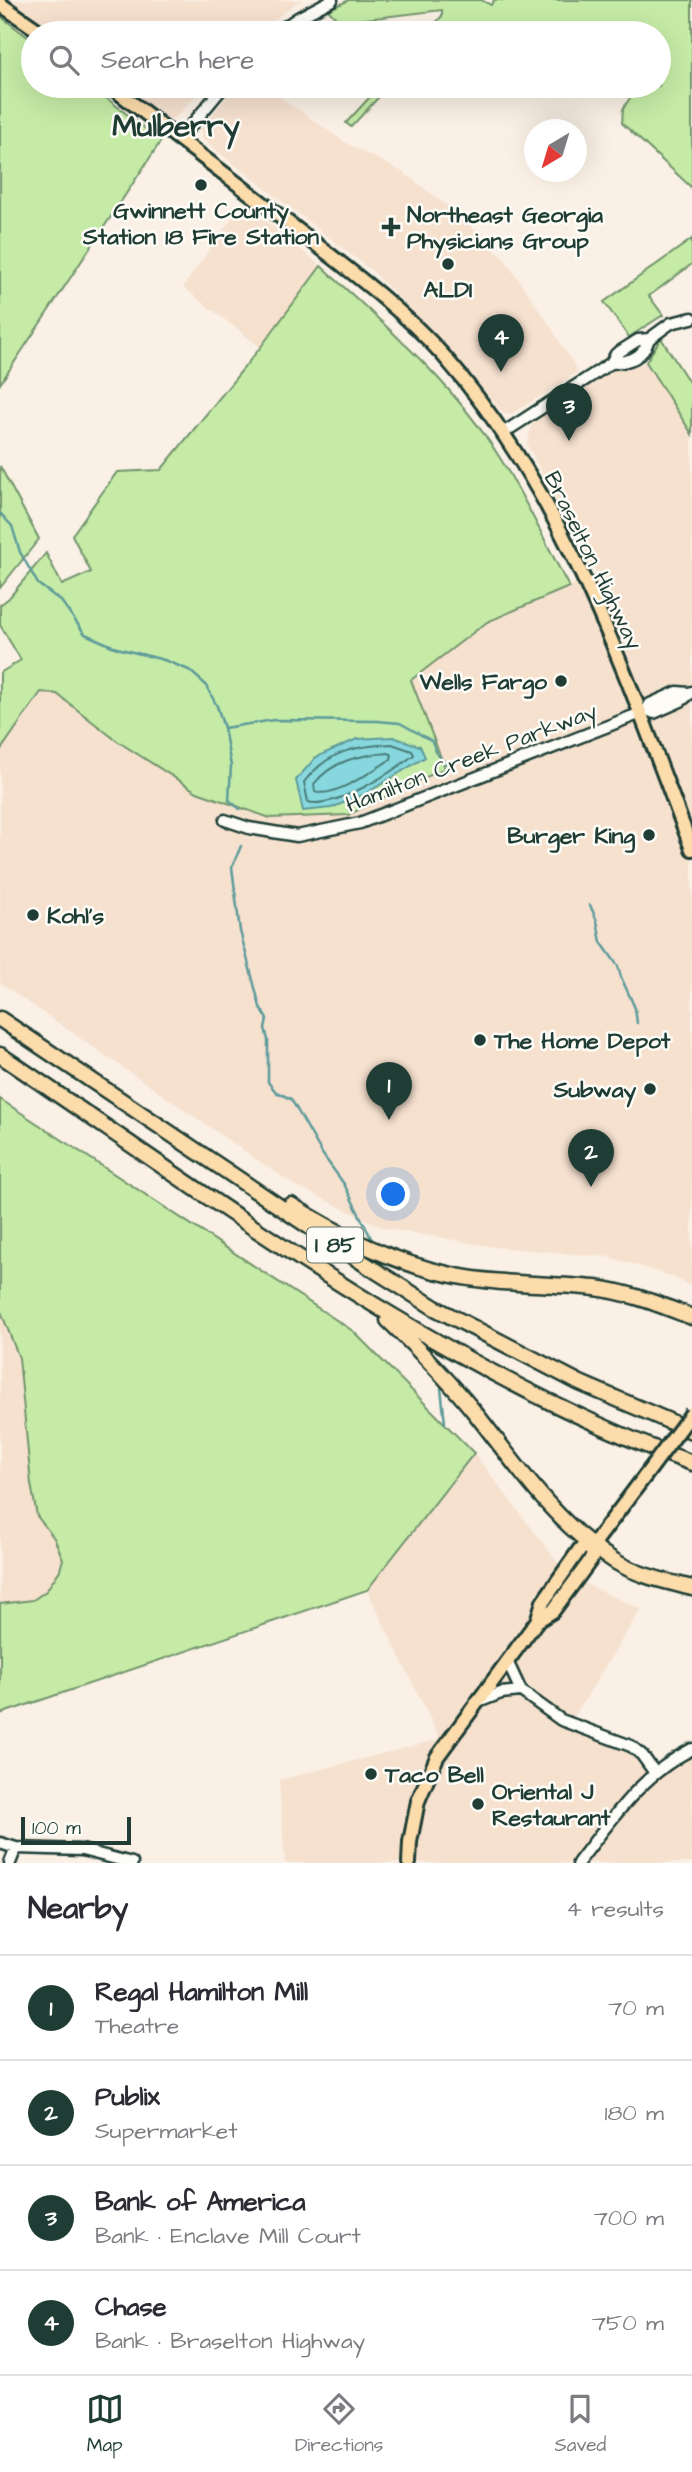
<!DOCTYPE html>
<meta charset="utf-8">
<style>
:root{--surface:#fff;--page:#f2f2f3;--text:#2b2b33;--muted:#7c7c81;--line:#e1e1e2;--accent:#1f3d34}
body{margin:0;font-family:"Architects Daughter",sans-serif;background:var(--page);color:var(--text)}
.compass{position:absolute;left:524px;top:119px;width:63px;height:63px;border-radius:50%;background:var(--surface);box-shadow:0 7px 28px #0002;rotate:218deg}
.scale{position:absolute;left:21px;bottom:18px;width:110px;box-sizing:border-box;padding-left:7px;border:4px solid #1f3d34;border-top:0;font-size:19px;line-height:24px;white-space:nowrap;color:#1f3d34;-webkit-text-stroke:5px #fdfcf7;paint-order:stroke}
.you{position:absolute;left:394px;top:1195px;width:24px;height:24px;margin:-18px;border:5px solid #fff;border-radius:50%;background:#1a73e8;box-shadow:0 0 0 10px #1a73e833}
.badge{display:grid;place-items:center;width:46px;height:46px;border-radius:50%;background:var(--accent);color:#fff;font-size:23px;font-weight:700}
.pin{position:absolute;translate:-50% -58px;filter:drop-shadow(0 2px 4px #0008)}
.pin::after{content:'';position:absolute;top:37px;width:24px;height:21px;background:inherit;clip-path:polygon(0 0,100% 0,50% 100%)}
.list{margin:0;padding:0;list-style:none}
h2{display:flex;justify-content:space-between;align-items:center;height:91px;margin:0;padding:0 28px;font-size:30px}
h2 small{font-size:23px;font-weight:400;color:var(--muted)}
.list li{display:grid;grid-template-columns:46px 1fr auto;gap:21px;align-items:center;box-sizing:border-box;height:105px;padding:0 28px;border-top:2px solid var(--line)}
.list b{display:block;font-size:26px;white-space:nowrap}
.list p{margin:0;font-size:23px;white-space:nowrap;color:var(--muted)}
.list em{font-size:23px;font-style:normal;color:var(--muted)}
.icon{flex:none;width:38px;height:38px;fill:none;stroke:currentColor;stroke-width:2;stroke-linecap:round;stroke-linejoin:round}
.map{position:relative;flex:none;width:692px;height:1863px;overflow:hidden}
.search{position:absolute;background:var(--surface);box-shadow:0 7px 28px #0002;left:21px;right:21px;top:21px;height:77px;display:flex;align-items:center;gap:18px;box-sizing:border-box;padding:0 24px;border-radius:38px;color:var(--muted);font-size:26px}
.sheet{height:511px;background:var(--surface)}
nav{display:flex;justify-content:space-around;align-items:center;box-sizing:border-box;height:98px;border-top:2px solid var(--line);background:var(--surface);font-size:19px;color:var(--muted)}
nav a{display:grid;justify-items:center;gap:4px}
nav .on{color:var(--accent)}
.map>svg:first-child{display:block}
.built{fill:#f6e1cf}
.green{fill:#c5eba6;stroke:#72946d;stroke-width:2}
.water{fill:#87d8de;stroke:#5d9a9a;stroke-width:2}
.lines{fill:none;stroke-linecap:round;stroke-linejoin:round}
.shore{stroke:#497b78;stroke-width:2}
.stream{stroke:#5d9a9a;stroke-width:2.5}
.minor-casing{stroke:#1f3d34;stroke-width:15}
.major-casing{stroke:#1f3d34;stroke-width:18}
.highway-casing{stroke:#1f3d34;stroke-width:19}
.minor{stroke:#fdfcf7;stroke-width:10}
.major{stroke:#fddcac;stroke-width:12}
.highway{stroke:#fddcac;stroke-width:14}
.major-bridge-casing{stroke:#1f3d34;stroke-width:18;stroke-linecap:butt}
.major-bridge{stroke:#fddcac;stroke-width:12}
.poi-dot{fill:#1f3d34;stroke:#fdfcf7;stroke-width:2.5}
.labels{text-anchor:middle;stroke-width:5;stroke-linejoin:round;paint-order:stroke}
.shield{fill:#fdfcf7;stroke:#62766e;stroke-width:2}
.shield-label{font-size:21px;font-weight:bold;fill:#1f3d34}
.poi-label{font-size:23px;font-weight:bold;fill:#1f3d34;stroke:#fdfcf7;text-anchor:start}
.street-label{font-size:23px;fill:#1f3d34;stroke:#fdfcf7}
.district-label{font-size:30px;font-weight:bold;fill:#1f3d34;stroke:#fdfcf7}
</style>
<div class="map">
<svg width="692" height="1863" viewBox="0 0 692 1863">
<rect width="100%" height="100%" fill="#faf0e5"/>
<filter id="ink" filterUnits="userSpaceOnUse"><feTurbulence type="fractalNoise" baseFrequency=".0143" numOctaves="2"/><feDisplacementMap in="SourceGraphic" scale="14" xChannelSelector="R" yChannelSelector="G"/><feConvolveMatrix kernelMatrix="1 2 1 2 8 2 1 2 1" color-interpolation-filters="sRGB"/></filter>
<g filter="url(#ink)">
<path class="built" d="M1,0H303L296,3L257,33H49Z
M116,86H204L176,117L162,122Z
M235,86H254L275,94L348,144L403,172L460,216L505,260L549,324L578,372L510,415L503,413L444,342L372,271L202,139L201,129Z
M243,202L321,266L260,347L183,287Z
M646,362L692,434V1287L674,1277L609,1257L495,1247L384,1228L294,1185L0,983V751L41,692L57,694L117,741L197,792L445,767L411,680L487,622L597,574L527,445L532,423L615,366L626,369Z
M0,1309L19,1358L31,1484L37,1516L54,1538L63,1559L60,1570L46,1591L33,1600L0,1604Z
M474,1453L568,1576L641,1609L567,1728L620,1742L653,1772L692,1746V1863H285L279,1780L440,1739L367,1590Z"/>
<path class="green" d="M349,0H481L491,5L494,0H692V188L622,123L623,109L636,88L634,86H659V33H533L507,27H448L440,33H427L442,16V10L340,22L328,10Z
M0,16L33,41V86H91L161,141L0,384Z
M380,86H389L351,127L346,123Z
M692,239V264L649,296L663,315L629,337L604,302Z
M321,266C385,325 454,384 500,458C526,499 546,544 569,587L487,622L411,680L445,768L348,815L270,818L197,792L117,741L57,694L41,692L0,751V673L21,660L0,625V605L9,598L46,553L62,585L91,572L72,535L117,472L161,470L260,348Z
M661,338L692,387V434L646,362Z
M0,466L39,539L0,588Z
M0,1099L353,1331L474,1453L367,1590L0,1714V1604L33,1600L46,1591L60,1570L63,1559L54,1538L37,1516L31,1484L19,1358L0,1309Z"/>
<path class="water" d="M393,737L420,746L425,757L365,794L331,808L303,811L296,780L316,757L357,739Z"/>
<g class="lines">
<path class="shore" d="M392,744L412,751L414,755C392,772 336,809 308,802L304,782C328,751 355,746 392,744Z
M389,753L392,755L391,759C374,770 334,798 315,792L314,784C333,760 360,755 389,753Z"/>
<path class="stream" d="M0,513L12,526L20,552L38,584L61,601L85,634L117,648L164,660L189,670L205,684L217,706L224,728L231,766L229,800L240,809
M224,728L274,720L377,721L400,723L432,741L437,754L449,767
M241,846L232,867L240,931L260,1007L267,1019L265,1028L268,1040V1082L276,1092L291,1099L323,1155L344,1184L373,1242
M590,905L597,921L601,942L618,966L621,977L635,1008L637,1023
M441,1388L445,1423"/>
<g class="minor-casing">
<path id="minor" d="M276,33L298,18L332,0
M180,139L224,86
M649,339C643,358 630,362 611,363L616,354L638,340L649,339L671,323L692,318
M503,433L611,363
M647,710L654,713L681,701L692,692
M225,820L249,828L297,836L360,823L641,713L647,710L650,704L677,692L689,693
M507,1661L521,1691L561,1720L631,1746L642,1755L655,1773
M478,1702L501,1693L521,1691
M0,1843L16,1848L82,1850L132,1863
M10,1863L16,1848
M578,1863C612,1819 641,1775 692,1749"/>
</g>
<g class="major-casing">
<path id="major" d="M0,4L42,33
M110,86C173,134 236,183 299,231C349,270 401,308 443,355C567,496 626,677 692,849
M537,1621L543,1602L580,1549L593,1545L645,1476
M409,1863L410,1842L418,1801L437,1757L537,1621L553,1611L570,1588L592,1558L593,1545"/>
</g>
<g class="highway-casing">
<path id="highway" d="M0,1019L365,1264L435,1308L580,1383L692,1431
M0,1055C220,1203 441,1371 692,1463
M291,1205C342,1236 392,1263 452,1275C499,1285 547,1283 595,1288C629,1292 660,1305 692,1317
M388,1320C419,1350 449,1380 476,1414C518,1467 557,1526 616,1562C639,1576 666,1581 692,1588"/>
</g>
<use href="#minor" class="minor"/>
<use href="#major" class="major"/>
<use href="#highway" class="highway"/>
<g class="major-bridge-casing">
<path id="major-bridge" d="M645,1476L692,1413"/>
</g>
<use href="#major-bridge" class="major-bridge"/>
</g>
</g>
<g class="poi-dot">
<circle cx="201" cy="185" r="7"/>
<path d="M387.5 216.5h7v7h7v7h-7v7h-7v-7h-7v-7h7z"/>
<circle cx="448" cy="264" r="7"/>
<circle cx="561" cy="681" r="7"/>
<circle cx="649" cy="835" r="7"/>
<circle cx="33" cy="915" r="7"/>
<circle cx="480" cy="1040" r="7"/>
<circle cx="650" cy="1089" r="7"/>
<circle cx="371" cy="1774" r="7"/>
<circle cx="478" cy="1804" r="7"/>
</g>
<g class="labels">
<rect class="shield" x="307" y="1227.5" width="56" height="35" rx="5"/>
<g class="shield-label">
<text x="335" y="1252">I 85</text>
</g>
<g class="poi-label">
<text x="201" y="218" text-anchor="middle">Gwinnett County<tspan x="201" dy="26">Station 18 Fire Station</tspan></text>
<text x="407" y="222">Northeast Georgia<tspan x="407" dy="26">Physicians Group</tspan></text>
<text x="448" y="297" text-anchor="middle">ALDI</text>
<text x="547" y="689" text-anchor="end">Wells Fargo</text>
<text x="635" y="843" text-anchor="end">Burger King</text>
<text x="47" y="923">Kohl's</text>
<text x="494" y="1048">The Home Depot</text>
<text x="636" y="1097" text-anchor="end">Subway</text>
<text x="385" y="1782">Taco Bell</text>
<text x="492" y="1799">Oriental J<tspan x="492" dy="26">Restaurant</tspan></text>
</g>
<g class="street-label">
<text transform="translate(594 560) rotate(64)" y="8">Braselton Highway</text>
<text transform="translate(471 757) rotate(-21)" y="8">Hamilton Creek Parkway</text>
</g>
<g class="district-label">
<text x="176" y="136">Mulberry</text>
</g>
</g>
</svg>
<svg class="compass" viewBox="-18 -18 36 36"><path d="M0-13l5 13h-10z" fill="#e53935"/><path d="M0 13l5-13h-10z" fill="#7c7c81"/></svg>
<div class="scale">100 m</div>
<div class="you"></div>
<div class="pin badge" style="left:389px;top:1120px">1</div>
<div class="pin badge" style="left:591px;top:1187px">2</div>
<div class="pin badge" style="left:569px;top:441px">3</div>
<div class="pin badge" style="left:501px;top:372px">4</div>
<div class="search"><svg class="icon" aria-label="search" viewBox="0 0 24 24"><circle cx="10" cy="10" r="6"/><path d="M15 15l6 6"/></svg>Search here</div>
</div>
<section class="sheet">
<h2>Nearby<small>4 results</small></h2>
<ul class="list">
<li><span class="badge">1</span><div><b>Regal Hamilton Mill</b><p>Theatre</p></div><em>70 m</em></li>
<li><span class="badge">2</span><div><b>Publix</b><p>Supermarket</p></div><em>180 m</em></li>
<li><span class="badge">3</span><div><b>Bank of America</b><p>Bank · Enclave Mill Court</p></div><em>700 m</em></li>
<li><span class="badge">4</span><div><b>Chase</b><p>Bank · Braselton Highway</p></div><em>750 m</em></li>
</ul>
</section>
<nav>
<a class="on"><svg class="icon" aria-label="map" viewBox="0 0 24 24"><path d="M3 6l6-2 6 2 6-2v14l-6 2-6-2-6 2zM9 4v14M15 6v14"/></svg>Map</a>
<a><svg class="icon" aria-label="directions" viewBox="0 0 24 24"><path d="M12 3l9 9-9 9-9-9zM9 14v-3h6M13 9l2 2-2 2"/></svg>Directions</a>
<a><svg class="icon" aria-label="saved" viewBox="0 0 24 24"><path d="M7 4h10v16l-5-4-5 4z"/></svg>Saved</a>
</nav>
